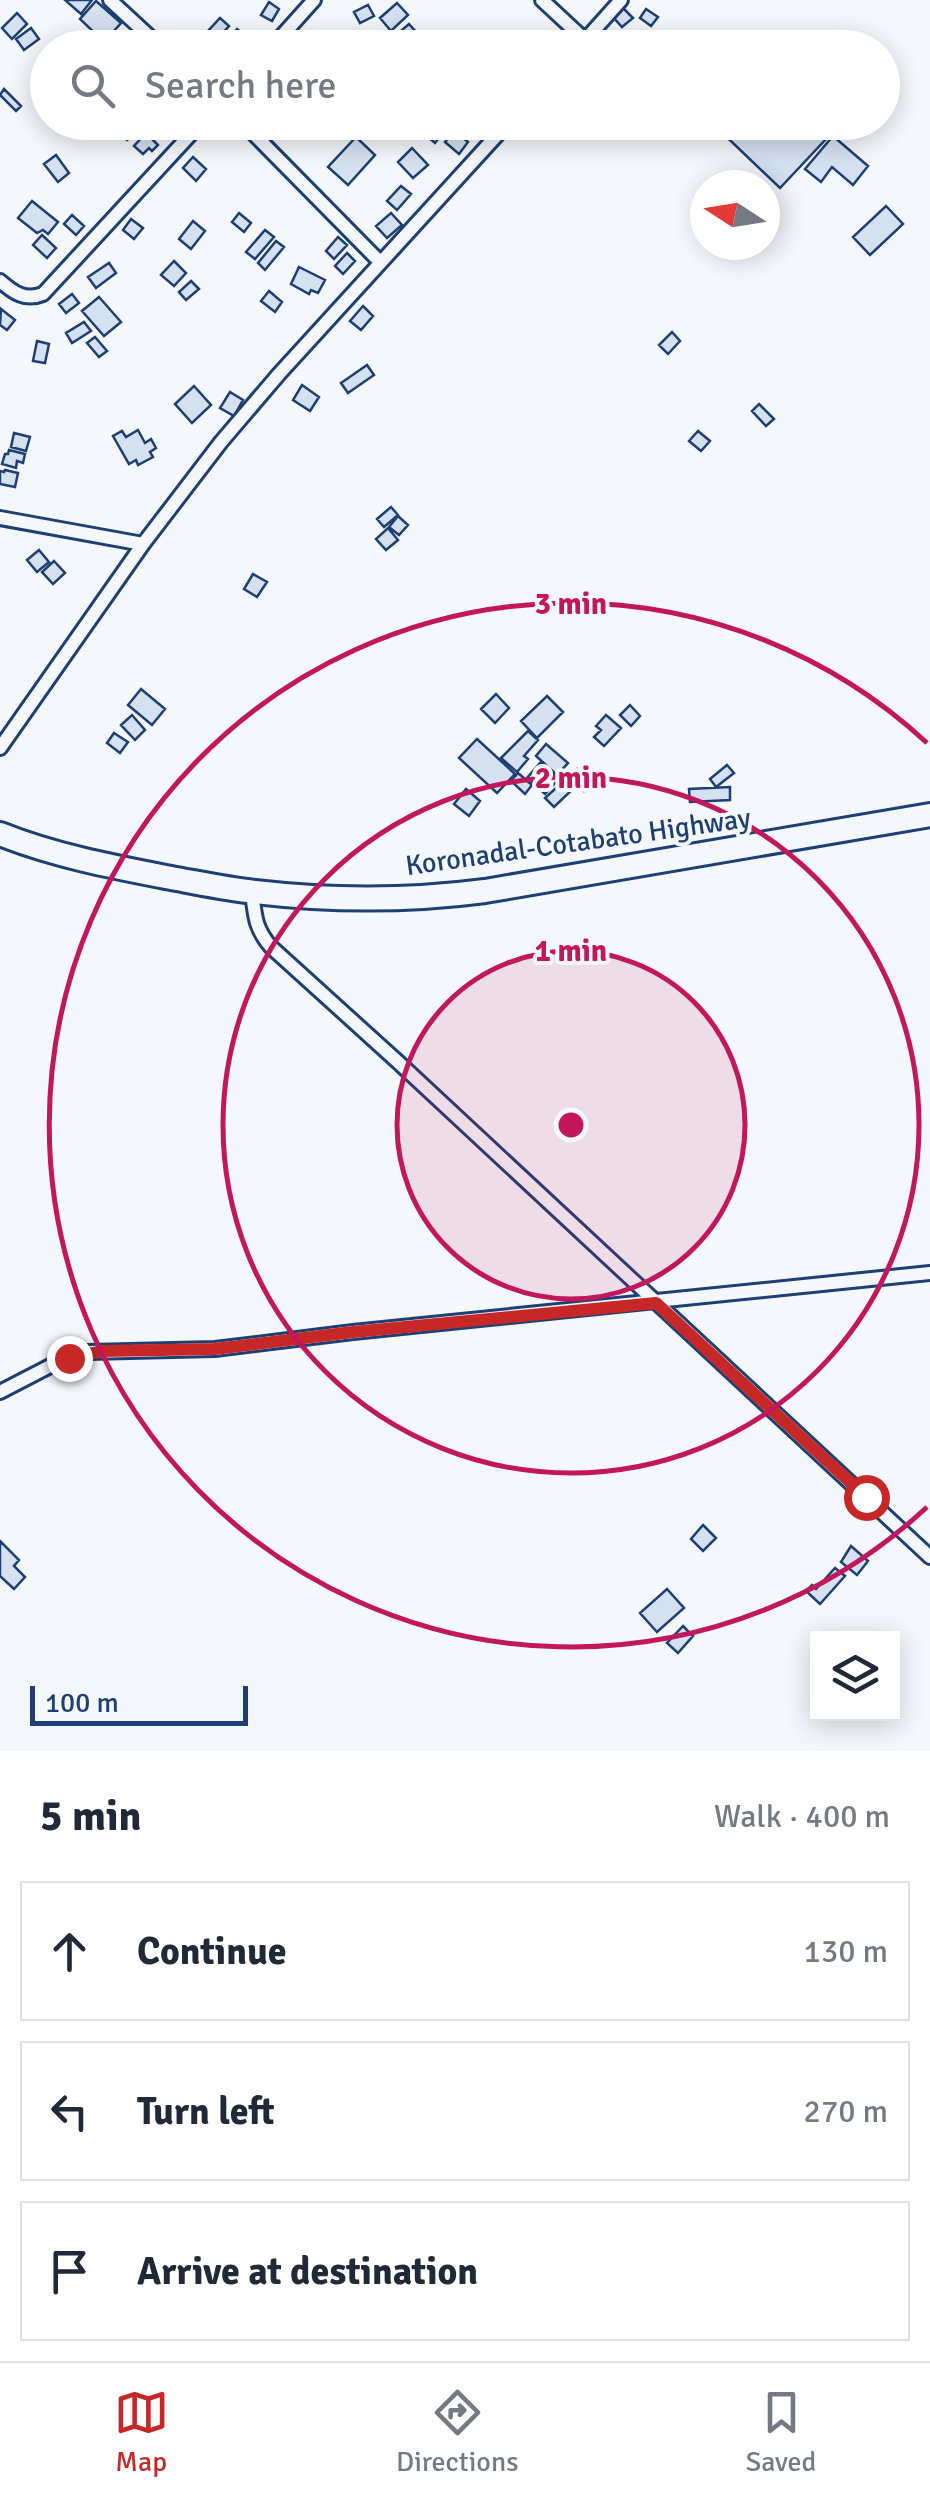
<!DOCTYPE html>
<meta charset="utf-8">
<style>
:root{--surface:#fff;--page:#f2f2f3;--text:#1f2937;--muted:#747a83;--line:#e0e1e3;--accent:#c62828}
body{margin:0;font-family:Signika,sans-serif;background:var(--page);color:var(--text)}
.controls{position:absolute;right:30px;bottom:30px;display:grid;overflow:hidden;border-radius:0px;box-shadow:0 5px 25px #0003}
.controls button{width:90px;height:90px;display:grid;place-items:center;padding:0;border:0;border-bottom:2px solid var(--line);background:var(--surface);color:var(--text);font:50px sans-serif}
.compass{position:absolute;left:690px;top:170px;width:90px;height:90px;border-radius:50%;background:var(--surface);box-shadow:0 5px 25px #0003;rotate:282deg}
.scale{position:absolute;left:30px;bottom:25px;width:218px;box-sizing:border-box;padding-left:10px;border:5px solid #1d3f73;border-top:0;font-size:28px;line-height:35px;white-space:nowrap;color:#1d3f73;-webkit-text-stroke:8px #f4f7fb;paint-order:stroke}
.stop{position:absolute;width:30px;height:30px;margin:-22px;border:8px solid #c62828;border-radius:50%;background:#fff}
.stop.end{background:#c62828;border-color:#fff;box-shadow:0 2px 10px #0008}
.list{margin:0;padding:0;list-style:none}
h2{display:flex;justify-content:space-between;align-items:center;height:130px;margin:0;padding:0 40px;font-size:42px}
h2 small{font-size:32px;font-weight:400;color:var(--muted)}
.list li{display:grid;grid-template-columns:65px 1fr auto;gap:30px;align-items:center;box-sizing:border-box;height:140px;margin:0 20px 20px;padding:0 20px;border:2px solid var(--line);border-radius:0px}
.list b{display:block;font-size:38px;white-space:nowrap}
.list em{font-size:32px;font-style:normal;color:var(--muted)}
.icon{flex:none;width:55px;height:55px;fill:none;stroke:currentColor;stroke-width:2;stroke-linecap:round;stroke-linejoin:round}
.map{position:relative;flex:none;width:930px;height:1751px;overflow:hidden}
.search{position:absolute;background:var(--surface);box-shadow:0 5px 25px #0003;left:30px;right:30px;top:30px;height:110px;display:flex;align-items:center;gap:25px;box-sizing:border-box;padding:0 35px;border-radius:55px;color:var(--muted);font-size:38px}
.sheet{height:610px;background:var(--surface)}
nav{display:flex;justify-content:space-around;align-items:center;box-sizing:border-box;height:140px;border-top:2px solid var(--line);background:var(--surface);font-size:28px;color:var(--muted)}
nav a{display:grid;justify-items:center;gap:5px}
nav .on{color:var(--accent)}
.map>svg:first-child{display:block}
.building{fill:#d5e0f0;stroke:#1d3f73;stroke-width:2.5}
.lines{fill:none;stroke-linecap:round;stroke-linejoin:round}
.minor-casing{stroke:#1d3f73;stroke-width:18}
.trunk-casing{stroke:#1d3f73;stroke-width:28}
.minor{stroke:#f4f7fb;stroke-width:12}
.trunk{stroke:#f4f7fb;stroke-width:22}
.route{stroke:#c62828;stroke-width:12}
.ring{fill:none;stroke:#c2185b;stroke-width:5}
.labels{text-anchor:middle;stroke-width:8;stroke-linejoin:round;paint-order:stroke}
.street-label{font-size:28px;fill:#1d3f73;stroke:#f4f7fb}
.centre{fill:#c2185b;stroke:#f4f7fb;stroke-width:5}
.ring-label{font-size:30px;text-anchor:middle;font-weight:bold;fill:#c2185b;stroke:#f4f7fb;stroke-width:8;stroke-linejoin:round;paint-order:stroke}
</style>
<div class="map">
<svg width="930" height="1751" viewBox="0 0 930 1751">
<rect width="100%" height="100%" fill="#f4f7fb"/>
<path class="building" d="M65,0H92L81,14Z
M96,1L121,23L104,42L80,19Z
M269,2L279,9L272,21L261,15Z
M397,3L408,15L391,31L380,18Z
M368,5L374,16L360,23L354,12Z
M622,7L633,18L622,27L612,16Z
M646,9L658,17L651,26L640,18Z
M17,13L27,24L12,39L2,28Z
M220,18L229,26L218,38L209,30Z
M409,24L417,33L404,45L395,36Z
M31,28L39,39L24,50L16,39Z
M237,29L249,39L242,48L229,39Z
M4,89L21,106L16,111L0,95Z
M126,122H137L144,131L135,138L133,135L127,140L118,130Z
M172,122L176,126L169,134L165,130L163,133L152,123Z
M428,122H434L444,131L435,143L421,131Z
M711,122H842L780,188Z
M454,131L468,142L459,154L445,142Z
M146,133L158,145L152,151L149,148L143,154L134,146Z
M833,136L868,166L853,185L832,167L821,182L805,169Z
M356,137L375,155L348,185L328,167Z
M412,148L428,165L413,178L398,162Z
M56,155L69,173L58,182L44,164Z
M193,157L206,169L196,181L183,168Z
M401,186L411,194L397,210L387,201Z
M32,201L58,222L48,234L43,230L37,233L18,218Z
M886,206L903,224L870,255L853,237Z
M239,213L251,223L244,232L232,222Z
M391,213L402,225L387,238L376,226Z
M72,215L84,226L76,235L64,224Z
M131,219L143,228L134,239L123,230Z
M193,221L205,231L191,249L179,239Z
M265,230L274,237L255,259L246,252Z
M42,235L56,248L47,258L33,245Z
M338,237L347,245L334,259L326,251Z
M276,241L284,247L265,270L258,263Z
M347,253L355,261L343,274L335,266Z
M174,261L186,273L174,286L161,275Z
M109,263L116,273L96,288L88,277Z
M299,267L325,280L318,293L311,290L309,294L291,284Z
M191,281L199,289L186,300L179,292Z
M269,291L282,302L275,312L261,301Z
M72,294L79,303L66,313L59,304Z
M99,297L121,322L104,336L82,311Z
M363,306L373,316L361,330L350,321Z
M1,309L15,320L7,330L0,325Z
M84,322L91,331L72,343L66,333Z
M672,332L680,341L668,354L659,345Z
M95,337L107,351L99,357L87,343Z
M37,341L49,344L45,363L33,361Z
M367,365L374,375L348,393L341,383Z
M302,385L319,397L310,411L293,400Z
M194,386L211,405L192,423L175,404Z
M230,392L243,400L234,416L220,408Z
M759,404L774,419L766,426L752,411Z
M138,430L145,443L151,439L156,448L150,452L153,457L138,465L136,460L129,464L113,436L122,431L126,437Z
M698,431L710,441L701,451L689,441Z
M14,433L30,437L26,451L11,447Z
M9,450L25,454L23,463L17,461L16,468L2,464L5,454H8Z
M5,470L18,473L15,487L0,484V471L4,472Z
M391,507L398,515L384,527L377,519Z
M398,516L408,525L399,535L389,527Z
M388,528L398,540L386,550L376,539Z
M39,550L49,562L37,572L27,560Z
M54,561L65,573L53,584L42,572Z
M253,574L267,582L257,597L244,589Z
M141,689L165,709L152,725L128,705Z
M496,694L509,708L495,723L481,709Z
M547,696L563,712L537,738L521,721Z
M630,705L640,716L631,726L620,715Z
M132,715L145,730L135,740L121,725Z
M606,715L621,728L604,746L594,737L601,730L596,726Z
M528,731L538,740L524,756L528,759L517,772L501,758Z
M114,733L128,742L120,753L107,743Z
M477,739L515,774L497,793L459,758Z
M546,744L568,763L557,775L536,756Z
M540,763L559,779L545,794L527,778Z
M727,765L734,773L716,787L710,779Z
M577,769L591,784L584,791L578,784L554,807L545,798Z
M518,773L532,785L525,794L511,781Z
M730,787V800L690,802L689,789Z
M466,789L480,801L469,816L454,804Z
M703,1525L716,1538L703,1551L691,1539Z
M0,1541L19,1560L14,1566L25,1577L14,1589L0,1576Z
M851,1546L868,1561L857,1575L841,1562Z
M835,1568L845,1576L820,1604L806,1591L812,1585L816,1589Z
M667,1589L684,1608L657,1632L640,1613Z
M683,1626L693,1636L678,1653L667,1643Z"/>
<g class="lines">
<g class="minor-casing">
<path id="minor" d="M110,0L162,48
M542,0L585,40
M271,48L314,0
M578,48L621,0
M242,122L380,262
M0,281C14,293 25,301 43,294L202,122
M0,518L143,544
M0,748L143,544L221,442L279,374L509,122
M252,892C255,917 255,928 271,947L398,1062L930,1557
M0,1392L56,1363L88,1352L215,1349L353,1332L930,1273"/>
</g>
<g class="trunk-casing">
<path id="trunk" d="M0,834C55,856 114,867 171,878C199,883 227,889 255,892C332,901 408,901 485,891L930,815"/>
</g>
<use href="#minor" class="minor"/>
<use href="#trunk" class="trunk"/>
</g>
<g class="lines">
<path class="route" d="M69,1358L104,1351L215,1349L353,1332L656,1303L866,1497"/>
</g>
<circle cx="571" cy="1125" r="174" fill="#c2185b" fill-opacity=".12"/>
<g class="ring">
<circle cx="571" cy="1125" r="174"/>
<circle cx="571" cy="1125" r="348"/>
<path d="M927 1507A522 522 0 1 1 927 743"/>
</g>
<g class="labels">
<g class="street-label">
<text transform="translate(578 841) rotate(-8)" y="10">Koronadal-Cotabato Highway</text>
</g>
</g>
<circle cx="571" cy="1125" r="15" class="centre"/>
<g class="ring-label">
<text x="571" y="614">3 min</text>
<text x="571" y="788">2 min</text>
<text x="571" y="961">1 min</text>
</g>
</svg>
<div class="controls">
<button><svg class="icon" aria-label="layers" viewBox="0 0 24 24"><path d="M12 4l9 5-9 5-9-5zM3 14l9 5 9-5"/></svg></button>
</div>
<svg class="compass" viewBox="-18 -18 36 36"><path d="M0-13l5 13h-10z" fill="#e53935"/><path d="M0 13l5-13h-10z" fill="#747a83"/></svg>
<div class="scale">100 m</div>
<div class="stop" style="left:866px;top:1497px"></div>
<div class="stop end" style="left:69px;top:1358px"></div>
<div class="search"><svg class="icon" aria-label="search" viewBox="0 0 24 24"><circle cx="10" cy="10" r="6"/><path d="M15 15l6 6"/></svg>Search here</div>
</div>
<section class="sheet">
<h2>5 min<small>Walk · 400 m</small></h2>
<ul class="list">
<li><svg class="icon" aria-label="ahead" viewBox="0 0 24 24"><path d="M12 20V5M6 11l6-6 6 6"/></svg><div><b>Continue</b></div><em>130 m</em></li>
<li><svg class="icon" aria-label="left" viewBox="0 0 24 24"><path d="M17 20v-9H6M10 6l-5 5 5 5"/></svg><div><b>Turn left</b></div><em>270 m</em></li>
<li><svg class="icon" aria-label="arrive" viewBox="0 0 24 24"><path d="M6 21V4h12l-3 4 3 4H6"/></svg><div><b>Arrive at destination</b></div></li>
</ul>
</section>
<nav>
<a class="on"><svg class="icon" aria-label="map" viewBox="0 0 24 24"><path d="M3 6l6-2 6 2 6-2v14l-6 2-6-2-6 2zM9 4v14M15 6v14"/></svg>Map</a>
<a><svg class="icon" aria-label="directions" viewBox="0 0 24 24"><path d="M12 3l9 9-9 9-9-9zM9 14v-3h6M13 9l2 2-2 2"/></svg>Directions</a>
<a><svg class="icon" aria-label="saved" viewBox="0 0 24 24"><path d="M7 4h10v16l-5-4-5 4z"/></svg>Saved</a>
</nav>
